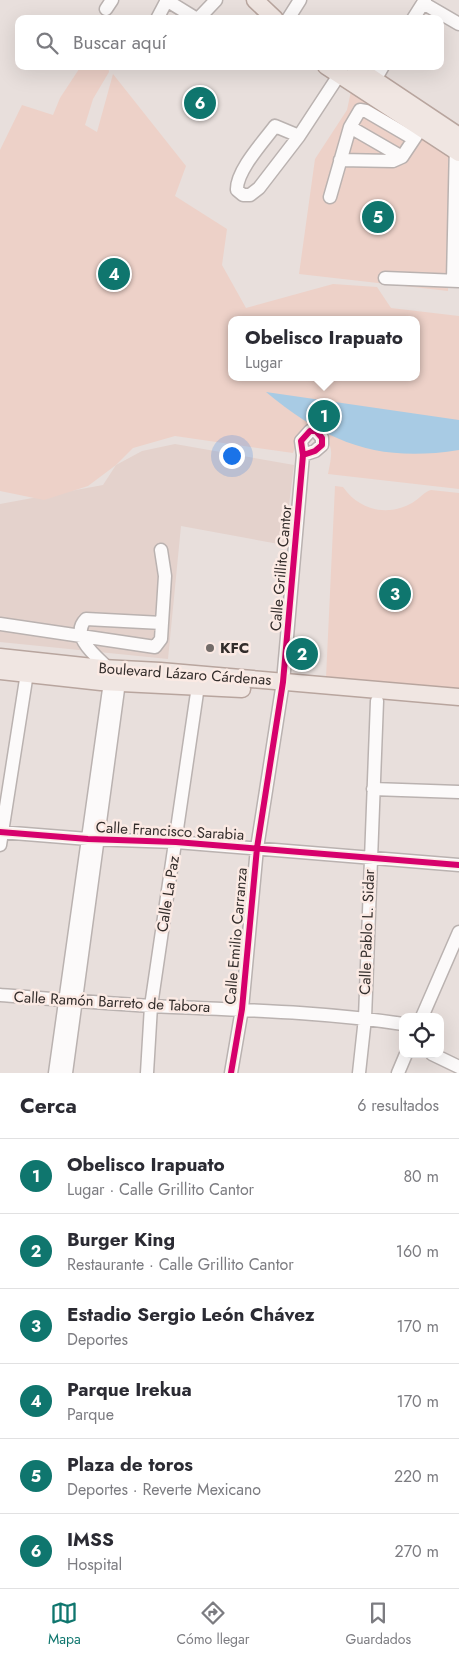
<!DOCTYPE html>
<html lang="es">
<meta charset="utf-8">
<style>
:root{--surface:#fff;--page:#f2f2f3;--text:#2b2b33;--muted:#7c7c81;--line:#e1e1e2;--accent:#0f766e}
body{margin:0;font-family:Jost,sans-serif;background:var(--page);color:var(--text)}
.controls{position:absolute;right:15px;bottom:15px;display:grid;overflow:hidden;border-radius:10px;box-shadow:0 5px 20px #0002}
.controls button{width:45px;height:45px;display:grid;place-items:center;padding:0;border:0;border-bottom:1px solid var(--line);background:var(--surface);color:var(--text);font:25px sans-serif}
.you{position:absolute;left:231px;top:455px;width:18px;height:18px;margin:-12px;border:4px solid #fff;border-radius:50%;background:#1a73e8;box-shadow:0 0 0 8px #1a73e833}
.badge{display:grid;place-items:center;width:32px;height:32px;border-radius:50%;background:var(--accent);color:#fff;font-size:16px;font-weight:700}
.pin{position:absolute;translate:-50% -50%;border:2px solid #fff;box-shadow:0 1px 5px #0006}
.popup{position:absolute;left:228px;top:316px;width:192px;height:65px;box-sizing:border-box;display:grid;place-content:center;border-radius:10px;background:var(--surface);filter:drop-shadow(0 1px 4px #0005);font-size:16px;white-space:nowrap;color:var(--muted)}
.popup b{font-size:19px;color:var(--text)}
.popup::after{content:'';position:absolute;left:50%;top:100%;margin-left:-10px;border:10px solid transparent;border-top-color:var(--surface)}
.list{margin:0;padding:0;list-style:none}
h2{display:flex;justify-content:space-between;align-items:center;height:65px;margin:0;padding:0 20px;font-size:21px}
h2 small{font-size:16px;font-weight:400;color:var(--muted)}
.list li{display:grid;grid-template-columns:32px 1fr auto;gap:15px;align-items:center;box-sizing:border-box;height:75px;padding:0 20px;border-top:1px solid var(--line)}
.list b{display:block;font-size:19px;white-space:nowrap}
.list p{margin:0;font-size:16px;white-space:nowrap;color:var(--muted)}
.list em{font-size:16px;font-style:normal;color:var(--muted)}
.icon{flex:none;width:28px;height:28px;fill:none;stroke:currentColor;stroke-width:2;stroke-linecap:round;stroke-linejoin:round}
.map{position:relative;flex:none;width:459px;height:1073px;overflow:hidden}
.search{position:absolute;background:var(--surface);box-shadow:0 5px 20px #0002;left:15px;right:15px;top:15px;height:55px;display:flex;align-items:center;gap:12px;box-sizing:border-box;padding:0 18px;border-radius:10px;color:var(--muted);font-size:19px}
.sheet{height:515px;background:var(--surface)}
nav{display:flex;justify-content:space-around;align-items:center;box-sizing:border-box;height:70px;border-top:1px solid var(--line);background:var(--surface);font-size:14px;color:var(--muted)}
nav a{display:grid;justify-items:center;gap:2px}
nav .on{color:var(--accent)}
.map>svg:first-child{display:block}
.built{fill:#e4d2cc}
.green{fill:#edd1c8;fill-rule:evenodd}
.water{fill:#a8cbe4}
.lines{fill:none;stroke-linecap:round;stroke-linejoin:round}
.minor-casing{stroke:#bab2b0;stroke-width:15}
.major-casing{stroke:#b8a59e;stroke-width:19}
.minor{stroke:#fcfafa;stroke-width:12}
.major{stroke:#f0e6e2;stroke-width:16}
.cycleway-casing{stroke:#fbeae4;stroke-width:9}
.cycleway{stroke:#d6006c;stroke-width:6}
.poi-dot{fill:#726b68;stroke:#fbeae4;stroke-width:2}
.labels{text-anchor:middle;stroke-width:5;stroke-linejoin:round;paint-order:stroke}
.street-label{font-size:15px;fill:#322c2a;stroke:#fbeae4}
.poi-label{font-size:15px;font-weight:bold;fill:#322c2a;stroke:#fbeae4;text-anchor:start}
</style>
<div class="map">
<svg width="459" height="1073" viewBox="0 0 459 1073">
<rect width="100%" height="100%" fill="#e8dfdc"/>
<path class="built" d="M175,444L294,465L284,545L181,526L168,659L0,642V504L103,485L116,465L142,451Z"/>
<path class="green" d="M81,66H108L109,72L93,99L85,125L97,132L113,74L186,166L175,196L227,229L222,265L246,308L333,284L377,287L391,308L459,316V489L328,474C333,449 335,442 311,427L300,432L293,453L175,436L133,448L116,465L88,486L44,500L0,491V150L22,105L53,115L60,98ZM232,320H416V377H232Z
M351,91L449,152L448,291L299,274L315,159L347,110Z
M335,486L343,487C359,510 387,517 412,503C419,499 425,491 431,490L459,493V692L326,678Z"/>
<path class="water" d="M266,392L459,420V450C378,463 328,443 266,392Z"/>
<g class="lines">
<g class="minor-casing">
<path id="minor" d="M166,0L197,19
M423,3L459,24
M106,9L112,0
M157,19L167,0
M198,19L216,0
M288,19L300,0
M413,19L425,0
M371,87L383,66
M350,127L402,157
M299,136L275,126C264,141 236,171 237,190L243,195H250L259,188L299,136L339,75
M340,160L393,161L402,157L418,133
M330,197L350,127L360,110L366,111L414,139
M385,278L459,281
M453,280L456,143
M0,624L155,647L161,639L162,623
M109,669C97,657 69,636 86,619L162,623L165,576L161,550
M373,789L459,792
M0,832L88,839L176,842L459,865
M0,845L27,673
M0,995C51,999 101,1003 152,1006C236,1010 320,1011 403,1024
M422,1017L459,932
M432,1054L459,1067
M55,1073L110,682
M66,1073L119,682
M147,1073L151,1006L198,686
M231,1073L242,1009L257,848L283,682L303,455L301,441L310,431H316L322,438V445L315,451L303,455
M359,1073L365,1018L377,701
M398,1073L406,1054"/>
</g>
<g class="major-casing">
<path id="major" d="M255,0L275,19
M326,66L459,153
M354,66L459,136
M0,657L102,668L160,671L459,697
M0,671L101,682L242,689"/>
</g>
<use href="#minor" class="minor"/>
<use href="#major" class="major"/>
<g class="cycleway-casing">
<path id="cycleway" d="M0,832L88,839L176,842L459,865
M231,1073L242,1009L257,848L283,682L303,455L301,441L310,431H316L322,438V445L315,451L303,455"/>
</g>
<use href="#cycleway" class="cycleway"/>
</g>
<circle class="poi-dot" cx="210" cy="648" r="5"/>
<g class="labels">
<g class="street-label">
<text transform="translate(281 568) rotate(-85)" y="5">Calle Grillito Cantor</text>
<text transform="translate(185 674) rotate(4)" y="5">Boulevard Lázaro Cárdenas</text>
<text transform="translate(170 831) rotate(3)" y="5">Calle Francisco Sarabia</text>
<text transform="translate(168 894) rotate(-81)" y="5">Calle La Paz</text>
<text transform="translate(367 932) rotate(-88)" y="5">Calle Pablo L. Sidar</text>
<text transform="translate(236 936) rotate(-85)" y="5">Calle Emilio Carranza</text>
<text transform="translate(112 1002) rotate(3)" y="5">Calle Ramón Barreto de Tabora</text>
</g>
<g class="poi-label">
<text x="220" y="653">KFC</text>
</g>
</g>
</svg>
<div class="controls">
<button><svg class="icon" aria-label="locate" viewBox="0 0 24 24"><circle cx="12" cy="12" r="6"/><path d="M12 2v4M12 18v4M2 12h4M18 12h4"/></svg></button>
</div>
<div class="you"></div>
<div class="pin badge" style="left:324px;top:416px">1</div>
<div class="popup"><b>Obelisco Irapuato</b>Lugar</div>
<div class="pin badge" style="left:302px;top:654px">2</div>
<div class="pin badge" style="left:395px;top:594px">3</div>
<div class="pin badge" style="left:114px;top:274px">4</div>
<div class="pin badge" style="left:378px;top:217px">5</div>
<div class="pin badge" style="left:200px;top:103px">6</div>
<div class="search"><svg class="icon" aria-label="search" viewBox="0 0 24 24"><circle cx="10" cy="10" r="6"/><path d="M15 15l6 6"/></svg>Buscar aquí</div>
</div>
<section class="sheet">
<h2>Cerca<small>6 resultados</small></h2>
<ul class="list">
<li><span class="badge">1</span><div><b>Obelisco Irapuato</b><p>Lugar · Calle Grillito Cantor</p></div><em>80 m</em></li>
<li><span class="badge">2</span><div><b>Burger King</b><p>Restaurante · Calle Grillito Cantor</p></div><em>160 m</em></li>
<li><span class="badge">3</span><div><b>Estadio Sergio León Chávez</b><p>Deportes</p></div><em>170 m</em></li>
<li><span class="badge">4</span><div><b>Parque Irekua</b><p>Parque</p></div><em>170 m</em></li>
<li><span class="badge">5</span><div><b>Plaza de toros</b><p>Deportes · Reverte Mexicano</p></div><em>220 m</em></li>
<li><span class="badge">6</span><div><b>IMSS</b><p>Hospital</p></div><em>270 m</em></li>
</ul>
</section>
<nav>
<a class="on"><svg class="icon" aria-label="map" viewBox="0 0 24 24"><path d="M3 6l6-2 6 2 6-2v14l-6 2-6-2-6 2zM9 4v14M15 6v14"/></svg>Mapa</a>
<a><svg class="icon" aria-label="directions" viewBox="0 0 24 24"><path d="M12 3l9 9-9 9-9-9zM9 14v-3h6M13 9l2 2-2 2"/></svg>Cómo llegar</a>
<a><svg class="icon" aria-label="saved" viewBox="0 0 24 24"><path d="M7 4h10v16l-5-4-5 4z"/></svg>Guardados</a>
</nav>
